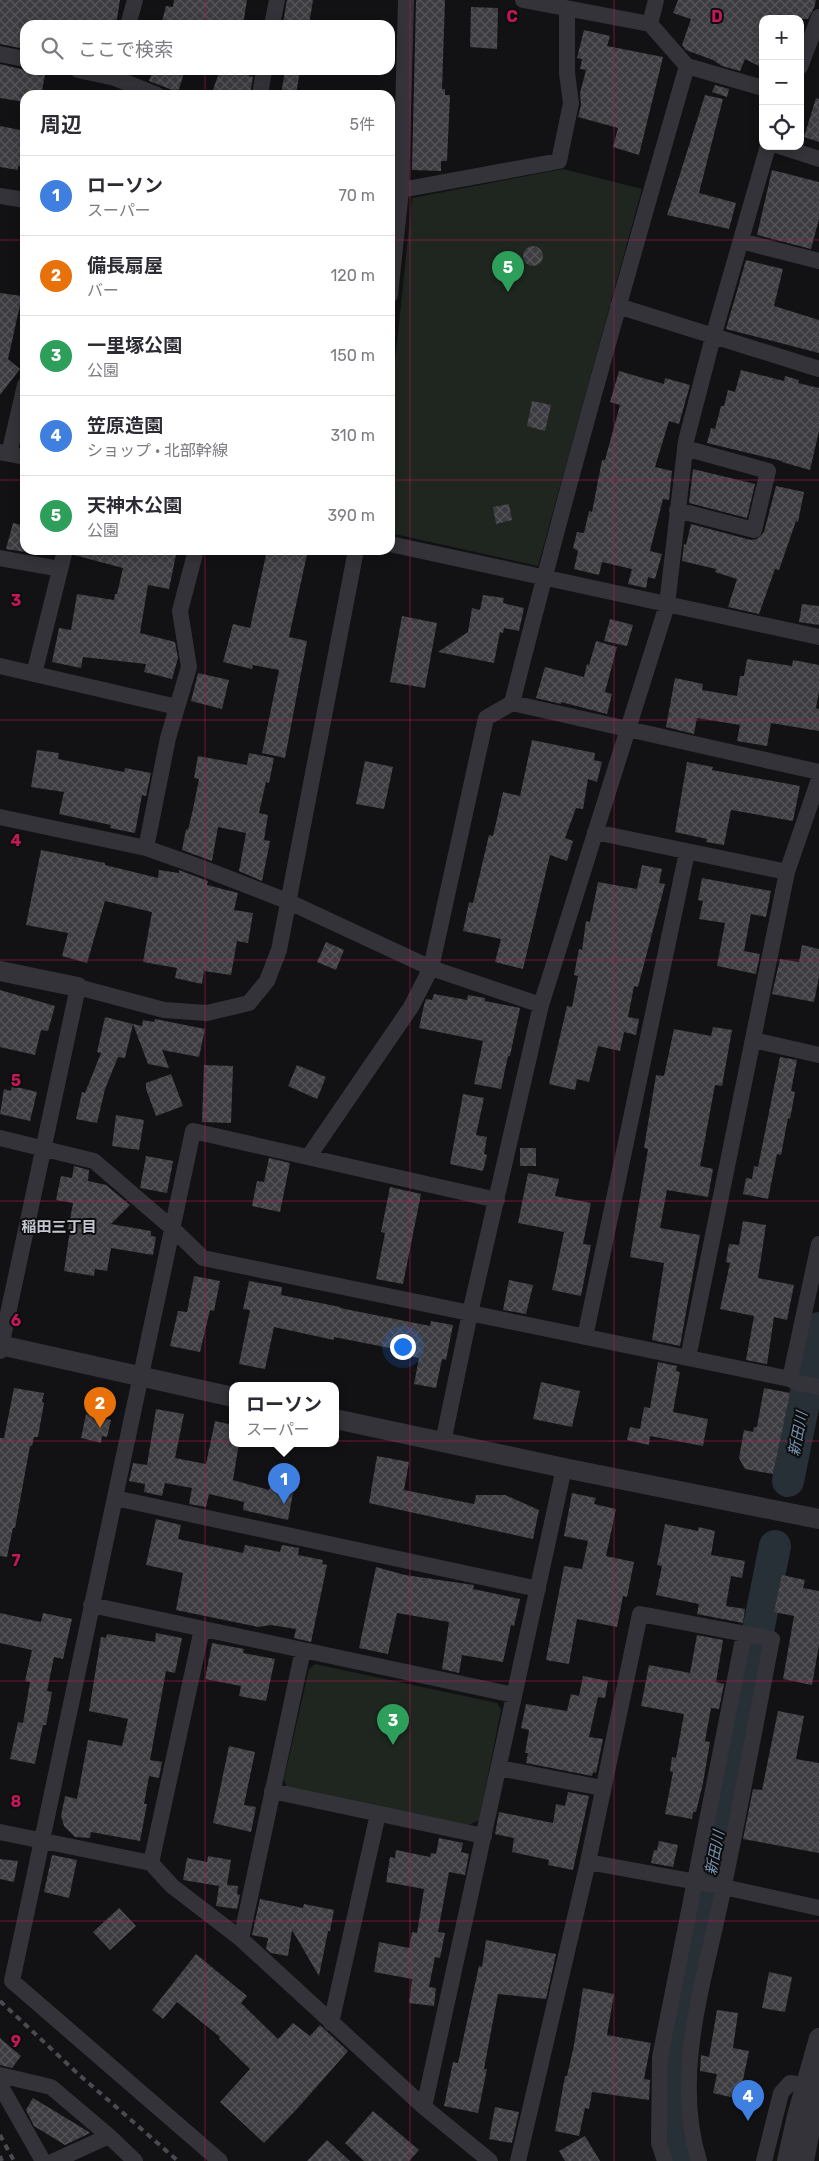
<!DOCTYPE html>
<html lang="ja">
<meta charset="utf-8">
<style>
:root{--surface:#fff;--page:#f2f2f3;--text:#2b2b33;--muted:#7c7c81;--line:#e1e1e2;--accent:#876c2d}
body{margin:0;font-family:Rubik,"Noto Sans JP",sans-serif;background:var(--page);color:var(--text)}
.controls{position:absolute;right:15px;top:15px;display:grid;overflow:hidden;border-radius:10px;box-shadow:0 2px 12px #0003}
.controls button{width:45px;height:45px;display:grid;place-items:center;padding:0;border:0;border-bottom:1px solid var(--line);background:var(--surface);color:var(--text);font:25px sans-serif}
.you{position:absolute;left:402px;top:1346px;width:18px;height:18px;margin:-12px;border:4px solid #fff;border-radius:50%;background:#1a73e8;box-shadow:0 0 0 8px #1a73e833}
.badge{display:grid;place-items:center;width:32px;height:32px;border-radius:50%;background:var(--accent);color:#fff;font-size:16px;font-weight:700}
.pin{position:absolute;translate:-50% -41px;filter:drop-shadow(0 1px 2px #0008)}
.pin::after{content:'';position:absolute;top:26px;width:18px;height:15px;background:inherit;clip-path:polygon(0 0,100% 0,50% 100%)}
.popup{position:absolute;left:229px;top:1382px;width:110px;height:65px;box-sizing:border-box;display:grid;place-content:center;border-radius:10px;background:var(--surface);filter:drop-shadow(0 1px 4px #0005);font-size:16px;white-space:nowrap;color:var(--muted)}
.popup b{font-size:19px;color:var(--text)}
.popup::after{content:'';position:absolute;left:50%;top:100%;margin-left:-10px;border:10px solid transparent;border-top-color:var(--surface)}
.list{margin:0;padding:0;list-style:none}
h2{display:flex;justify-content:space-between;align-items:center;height:65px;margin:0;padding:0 20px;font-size:21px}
h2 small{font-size:16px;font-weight:400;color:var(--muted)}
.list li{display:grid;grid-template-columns:32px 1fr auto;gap:15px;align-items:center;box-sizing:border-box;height:80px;padding:0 20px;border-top:1px solid var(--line)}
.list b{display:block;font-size:19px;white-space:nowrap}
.list p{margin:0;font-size:16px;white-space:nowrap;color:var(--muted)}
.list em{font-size:16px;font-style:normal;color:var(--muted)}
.icon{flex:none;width:28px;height:28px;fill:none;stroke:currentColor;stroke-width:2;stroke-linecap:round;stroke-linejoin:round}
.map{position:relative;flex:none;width:819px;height:2161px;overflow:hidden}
.search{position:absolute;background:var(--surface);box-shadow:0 2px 12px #0003;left:20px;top:20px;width:375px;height:55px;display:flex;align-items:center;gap:12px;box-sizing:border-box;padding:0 18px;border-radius:15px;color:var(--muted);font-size:19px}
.panel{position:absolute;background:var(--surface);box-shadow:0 2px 12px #0003;left:20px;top:90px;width:375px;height:465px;border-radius:15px}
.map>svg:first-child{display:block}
.park{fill:#1e261f}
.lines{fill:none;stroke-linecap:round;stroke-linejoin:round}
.river{stroke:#283037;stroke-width:32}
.building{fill:url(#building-cross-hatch)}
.minor{stroke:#333339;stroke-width:16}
.tertiary{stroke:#333339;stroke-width:20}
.rail{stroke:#4a4b52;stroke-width:4;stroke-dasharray:6 5;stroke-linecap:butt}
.grid{fill:none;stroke:#c2185b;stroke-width:1;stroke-opacity:0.55}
.labels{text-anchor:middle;stroke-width:4;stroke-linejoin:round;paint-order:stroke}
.neighbourhood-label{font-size:15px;font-weight:bold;fill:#c4c7d1;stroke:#0d0d0e}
.water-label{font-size:15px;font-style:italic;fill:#7894b2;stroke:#0d0d0e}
.grid-label{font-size:16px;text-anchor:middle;font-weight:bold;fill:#c2185b;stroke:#0d0d0e;stroke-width:4;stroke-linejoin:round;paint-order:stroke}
</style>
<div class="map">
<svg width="819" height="2161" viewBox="0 0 819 2161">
<defs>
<pattern id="building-cross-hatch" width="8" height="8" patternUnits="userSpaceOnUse" patternTransform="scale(1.25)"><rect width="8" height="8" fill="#3c3c41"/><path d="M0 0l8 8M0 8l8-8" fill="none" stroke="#55555a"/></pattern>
</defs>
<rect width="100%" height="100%" fill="#121214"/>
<path class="park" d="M563,169L642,189L538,566L390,533V410L412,198Z
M315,1664L497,1703L501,1710L479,1820L469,1825L287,1788L284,1779L309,1669Z"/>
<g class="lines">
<path class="river" d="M788,1481L819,1328
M684,2161L677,2136L673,2070L682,2012L775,1546"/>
</g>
<path class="building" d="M0,0H120L116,25H25V49L0,44Z
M174,0H247L243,25H161L166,6L173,7Z
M287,0H313L309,25L283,23Z
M416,0H445L442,89H445V95H450L447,161H441V171L412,170Z
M678,0H816L814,8L808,19H763V68L745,59L740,71L722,66L713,60L686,50L682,45L691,19L673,13Z
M471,7L498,8L497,49L470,47Z
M584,30L610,36L607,46L663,57L639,155L613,147L618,128L578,117L581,105L580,93L586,70L580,69L582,59L577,58Z
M0,64L45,75L41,95H25V102L0,98Z
M153,70H185L178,92L149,81Z
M220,70H233L253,77L250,95H211Z
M285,70H300L296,95H281Z
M715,85L729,89L727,97L712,92Z
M705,95L723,99L699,193L736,203L729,229L667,215Z
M816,98L819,99V142L804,137Z
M0,126L25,131V167L18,166V170L0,167Z
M772,170L819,182V219L811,249L757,235Z
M523 256a10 10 0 1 1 20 0a10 10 0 1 1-20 0Z
M746,260L783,269L774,306L819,320V353L726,329Z
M0,293L22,296L8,359L20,369L0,395Z
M741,370L784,381L785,376L799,380L798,383L819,388V431L810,470L782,462V461L707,443L711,428L715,429L721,406H724L728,390L735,392Z
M619,371L664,384L665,378L690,385L679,424L669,421L655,467L672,471L669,500L663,499L650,551L662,554L655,579L648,577L646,588L628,584L632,569L602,562L599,575L574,569L578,551L573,548L577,532L584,533L589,511L592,512L602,460H605L620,405L610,402Z
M532,401L551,405L545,431L527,426Z
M693,469L755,484L747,518L689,503Z
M776,486L804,492L798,522L796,521L779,570L775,569L759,614L728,607L737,579L715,572L716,569L682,561L684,544L686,545L691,524L751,540L757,539L764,532Z
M509,504L512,520L496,524L493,507Z
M13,523L25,526V552L6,549Z
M75,550H177L169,589L148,585L140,633L175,642L178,658L172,679L144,672L146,664L83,657L81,668L52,662L59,628L71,630L77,594L114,600L115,594H117L123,568L74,555Z
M267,550H308L289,637L307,641L285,758L262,753L279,670L253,665L252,669L223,662L233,624L250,628Z
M483,595L504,598L503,603L524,608L519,631L504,628L503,633L500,632L494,663L438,652L468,632L472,608L480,610Z
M802,604L819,606V625L799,622Z
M402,616L437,623L425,688L390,682Z
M610,619L633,625L627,646L604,641Z
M596,641L617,647L605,692L612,694L607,714L561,702V704L536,698L545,667L584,677L587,664L589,665Z
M747,659L792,666L793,660L819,665V691L816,708L819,709V731L771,723L767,746L737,741L740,725L697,718L694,734L666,727L675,678L703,684L702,690L737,696L740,676H744Z
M198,673L229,680L222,709L191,701Z
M532,740L595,753L594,760L602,762L597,782L588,779L583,809L576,808L565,838L573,841L567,861L550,855L523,969L495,962L501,939L463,931L469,902L473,903L489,835L493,836L503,792L520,796Z
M37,750L59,753L58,759L124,772L125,768L151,773L146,796L142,795L135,833L110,828L111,825L59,814L64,792L31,787Z
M249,753L274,758L269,783L266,782L259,813L268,815L264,840L270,841L262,881L239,871L246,833L218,827L212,861L182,850L186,829L188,830L193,809L199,779L194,778L198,756L247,765Z
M365,761L393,767L384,809L356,804Z
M687,762L713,767L712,770L800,786L793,821L731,810L724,845L706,842L707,839L675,832Z
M41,850L105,863V865L158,878L159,870L179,873V870L208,881L207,885L238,893L234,910L253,913L248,943L237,941L231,975L204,971L202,984L175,978L177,968L143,962L152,912L105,901L87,963L62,956L68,933L26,925Z
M642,865L662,869L659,883L665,884L638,987L634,986L628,1017L639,1019L636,1035L624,1032L620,1051L598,1046L589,1082L577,1079L575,1090L549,1084L567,1006L572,1007L578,976L574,975L579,949L582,950L586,921L590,922L598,882L637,889Z
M702,878L771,891L766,917L751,914L744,951L760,954L756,974L717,966L725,923L699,919L703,901L698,900Z
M326,942L344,950L336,970L317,962Z
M802,945L819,949V977L814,1002L772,994L780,959L799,962Z
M0,990L55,1006L48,1031L41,1030L35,1055L0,1047Z
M434,994L467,1000L468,995L485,998V1001L520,1008L510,1056H508L501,1089L474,1084L483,1041L419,1028L424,1005L426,999L432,1000Z
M105,1017L133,1024L125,1058L118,1057L105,1089L97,1123L76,1119L82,1092L85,1093L101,1053L97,1052Z
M155,1019L205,1029L199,1057L162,1050L169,1068L148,1064L133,1024L142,1026L143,1020L154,1022Z
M713,1027L732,1030L722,1086L715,1085L700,1166L713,1169L708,1197L667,1190L660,1228L700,1235L680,1346L652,1340L664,1263L630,1257L648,1149L644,1148L656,1075L664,1076L674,1029L711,1036Z
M780,1057L797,1060L791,1091L795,1092L790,1119L788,1118L781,1155L777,1154L768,1199L743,1194L746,1178L752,1179L754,1166L758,1167Z
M204,1065L233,1066L231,1123L202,1122Z
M297,1065L326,1077L317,1099L288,1086Z
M171,1074L183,1106L156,1116L146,1089V1083Z
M12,1086L37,1092L30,1121L0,1114L4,1089L11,1091Z
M463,1094L484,1098L476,1135L487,1137L484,1154L487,1155L483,1171L450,1164Z
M116,1115L144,1120L139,1150L112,1146Z
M520,1148H536V1166H520Z
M146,1156L173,1161L167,1193L140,1188Z
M269,1158L290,1163L280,1212L252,1206L257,1181L264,1182Z
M74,1166L89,1170L88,1181L106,1185L130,1205L111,1224L151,1231V1236L156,1237L153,1255L111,1248L107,1271L95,1269L94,1276L64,1271L70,1230H68L73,1203L56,1200L61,1176L72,1178Z
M528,1173L559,1179L555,1196L591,1203L583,1244L591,1245L581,1296L552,1290L564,1232L518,1223Z
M390,1187L421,1194L403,1284L376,1279L385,1233L381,1232Z
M743,1221L766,1225L758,1278L794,1285L787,1320L774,1317L767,1364L746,1360L754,1316L720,1309L730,1263L726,1262L729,1244L739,1245Z
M194,1276L220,1281L214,1311L210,1310L200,1352L170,1346L178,1311L187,1312Z
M509,1280L533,1285L526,1314L503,1310Z
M249,1281L282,1287L281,1295L340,1307V1308L430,1326L431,1321L453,1325L446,1360L442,1359L436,1388L414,1384L419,1358L394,1353L395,1349L334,1337V1340L274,1327L265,1369L239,1364L250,1310L243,1309Z
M658,1362L677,1366L676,1371L680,1372L673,1412L708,1419L703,1446L650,1436L649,1445L627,1440L630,1427L640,1429L644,1407L650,1408Z
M541,1382L580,1391L572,1427L533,1419Z
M14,1388L44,1393L42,1402L44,1403L38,1437H34L32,1446H30L15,1528H13L7,1557L0,1556V1438H4Z
M764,1388L790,1393L773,1474L745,1469L739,1458L744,1430L753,1432L754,1427H757Z
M156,1409L184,1414L175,1458L206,1464L215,1421L233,1425V1443H239L233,1480L269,1490L270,1487L293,1493L288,1520L243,1510L244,1502L209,1494L206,1507L189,1504L192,1488L165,1483L162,1496L144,1492L145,1484L129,1481L133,1463L147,1465Z
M86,1414L111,1420L107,1437L102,1436L101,1443L81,1438Z
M377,1456L409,1462L404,1490L474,1504L476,1495H505L539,1510L533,1539L369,1503Z
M572,1493L596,1498L594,1504L616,1509L606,1556L634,1562L627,1597L623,1596L617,1627L577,1619L569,1664L546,1660L564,1566L582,1569L588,1541L564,1536Z
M156,1519L181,1525L178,1539L243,1553L245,1545L280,1552L282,1545L299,1548L298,1555L323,1560L322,1564L327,1565L311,1642L294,1638L296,1629L271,1625L258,1627L176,1610L183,1573L146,1565Z
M665,1524L698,1531L699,1527L715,1531L711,1555L745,1561L742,1578L731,1576L726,1606L745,1609L743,1623L697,1614L699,1604L656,1595L662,1566L657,1565Z
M376,1567L405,1575L474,1585L473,1589L520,1599L514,1626L511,1625L503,1662L462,1655L459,1673L442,1669L449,1622L397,1613L388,1654L359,1648Z
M782,1575L805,1580L803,1588L819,1591V1645L812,1685L783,1679L794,1616L774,1612Z
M0,1613L41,1622L43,1613L72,1619L63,1659L54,1657L47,1691L52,1692L46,1725H43L35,1764L10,1759L18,1722L23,1723L30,1682L25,1681L32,1650L0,1643Z
M156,1633L182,1638L175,1673L166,1671L150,1760L162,1762L159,1778L149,1776L144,1804H147L140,1841L91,1832L90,1838L75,1837L64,1826L61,1816L65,1796L77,1799L88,1740L122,1746L128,1719L89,1711L101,1637L106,1638L107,1634L155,1642Z
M697,1635L723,1640L716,1682L724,1684L719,1709L711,1708L705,1741L710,1742L703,1783L696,1812H693L692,1819L665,1814L673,1772L670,1771L672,1757L676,1758L684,1714L641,1706L649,1665L690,1673Z
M212,1643L244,1649L243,1653L275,1659L266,1701L239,1696L241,1686L205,1679Z
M583,1676L608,1681L605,1698L598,1697L589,1737L603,1739L596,1773L593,1772L592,1776L526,1763L528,1753H525L529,1730L521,1728L526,1704L567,1711L571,1694L579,1696Z
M778,1711L804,1716L796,1759L819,1763V1853L743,1839L753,1789L762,1790Z
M229,1746L255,1752L244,1805L256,1807L251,1832L213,1823Z
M568,1792L589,1796L573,1870L548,1865L549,1860L512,1852L514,1838L495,1834L499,1812L553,1823L556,1804L565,1806Z
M439,1838L463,1843L461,1852L469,1854L465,1875L449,1872L438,1932L445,1933L440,1958L435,1957L429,1987L436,1988L434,2006L409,2003L412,1979L374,1972L379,1942L409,1948L412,1932L417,1933L424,1889L386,1882L390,1857L395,1858L396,1850L430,1857L431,1853L436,1854Z
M659,1841L678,1845L673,1867L651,1863L654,1850H657Z
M52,1855L77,1860L69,1898L44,1892Z
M208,1856L231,1860L227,1885L238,1886L237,1894L240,1895L237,1909L216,1906L219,1886L183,1880L187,1858L207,1862Z
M0,1859L18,1861L14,1882L0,1879Z
M260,1899L303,1908L304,1904L334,1910L330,1931H328L319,1976L292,1930L288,1956L271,1953L266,1949L268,1938L252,1935Z
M119,1908L136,1926L110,1950L93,1932Z
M486,1940L556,1954L546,1999L498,1994L484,2069H487L478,2113L444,2106L453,2062L458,2063L479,1966L482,1967Z
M196,1954L247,1996L241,2003L278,2039L293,2023L310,2036L320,2025L348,2051L296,2110L264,2143L220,2102L250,2069L219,2039L220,2037L177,2002L163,2019L152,2010Z
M769,1972L792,1977L785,2012L762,2008Z
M583,1988L614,1994L607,2035L651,2043L644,2079L650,2080L649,2100L592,2092L589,2109L585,2108L579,2136L555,2131L565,2076H567L574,2045Z
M717,2010L738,2013L733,2048L749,2051L739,2099L713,2093L717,2074L700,2071L701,2055L709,2057Z
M0,2038L21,2056L12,2068L0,2065Z
M33,2098L89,2132L90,2133L65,2145L34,2126L26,2110Z
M495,2107L519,2112L512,2143L489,2139Z
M373,2111L419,2150L409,2161H364L345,2143Z
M585,2136L600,2161H565L559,2151Z
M327,2140L350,2161H307Z"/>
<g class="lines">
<path class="minor" d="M523,0L650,24L687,66L763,88
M650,24L656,0
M128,25L135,0
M272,25L277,0
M0,54L25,59
M800,67L819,17
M78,70L115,78L157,95
M260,95L264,70
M779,146L819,159
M401,190L559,161L571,103L567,73V9
M0,196L25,200
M741,241L819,261
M390,295L401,190L406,0
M618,306L819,369
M0,452L25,457
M9,454L25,385
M677,510L754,530L768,471L685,448
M390,544L819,637
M0,558L60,569
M0,666L177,707
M34,674L65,550
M512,703C566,489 626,278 687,66
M0,817L146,848L197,866L287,901L431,968L541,1005
M595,832L787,872
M146,848L168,738L189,667L180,611L196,550
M753,1040L819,1055
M0,1138L94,1161L172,1228L203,1258L790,1379L819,1244
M309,1156L411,1007L431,968L486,718L512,703L819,772
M585,1337L687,852
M0,1351L78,987L164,1010L207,1013L249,1003L267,981L279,950L356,550
M688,1358L787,872L819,779
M790,1379L798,1383L819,1387
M443,1442L470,1313L541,1005L667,605L686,441L713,337L768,146
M115,1498L538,1589
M91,1605L514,1695
M499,1768L602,1788
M272,1791L484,1836
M0,1832L151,1863L172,1886L241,1939L424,2107L490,2161
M588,1862L724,1887L819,1908
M151,1863L202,1629
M241,1939L303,1650
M331,2023L378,1814
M0,2075L51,2087L109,2136
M0,2085L43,2161
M424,2107L564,1468
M54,2161L109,2136L135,2161
M220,2161L12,1981L193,1131L497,1200
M518,2161L588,1862L640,1614L772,1639C756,1721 741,1803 724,1885C707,1974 671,2071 699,2161
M665,2161L659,2143L660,2057L744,1634
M764,2161L781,2093L790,2083L805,2085"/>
<path class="tertiary" d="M0,971L78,987
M0,1345L233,1397
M335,1419L564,1468L819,1519
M787,2161L797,2116L819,2038
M804,2161L812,2120L815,2084"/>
<path class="rail" d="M0,2001L76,2072L178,2161
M0,2135L14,2161
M0,2156L2,2161"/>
</g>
<path class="grid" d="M205,0V25M410,0V2161M614,0V2161M205,70V95M0,240H25M390,240H819M0,480H25M390,480H819M205,550V2161M0,720H819M0,960H819M0,1201H819M0,1441H819M0,1681H819M0,1921H819"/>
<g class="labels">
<g class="neighbourhood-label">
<text x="59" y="1232">稲田三丁目</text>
</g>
<g class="water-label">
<text transform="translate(798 1434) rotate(-79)" y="5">新田川</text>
<text transform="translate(715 1853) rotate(-79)" y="5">新田川</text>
</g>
</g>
<g class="grid-label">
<text x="512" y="22">C</text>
<text x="717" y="22">D</text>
<text x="16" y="606">3</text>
<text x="16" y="846">4</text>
<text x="16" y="1086">5</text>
<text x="16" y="1326">6</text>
<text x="16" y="1566">7</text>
<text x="16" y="1807">8</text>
<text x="16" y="2047">9</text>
</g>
</svg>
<div class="controls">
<button>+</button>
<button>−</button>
<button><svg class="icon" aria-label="locate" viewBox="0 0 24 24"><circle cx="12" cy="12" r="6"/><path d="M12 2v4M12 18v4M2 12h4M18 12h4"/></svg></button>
</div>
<div class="you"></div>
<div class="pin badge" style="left:284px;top:1504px;background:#3f7fe0">1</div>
<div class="popup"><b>ローソン</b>スーパー</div>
<div class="pin badge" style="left:100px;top:1428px;background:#e8710a">2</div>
<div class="pin badge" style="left:393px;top:1745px;background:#2e9e5b">3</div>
<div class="pin badge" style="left:748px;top:2121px;background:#3f7fe0">4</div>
<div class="pin badge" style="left:508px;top:292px;background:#2e9e5b">5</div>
<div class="search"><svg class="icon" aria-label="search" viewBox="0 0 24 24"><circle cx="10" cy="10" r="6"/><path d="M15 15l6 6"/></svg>ここで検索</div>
<section class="panel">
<h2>周辺<small>5件</small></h2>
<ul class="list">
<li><span class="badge" style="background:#3f7fe0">1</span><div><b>ローソン</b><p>スーパー</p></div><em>70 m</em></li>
<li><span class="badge" style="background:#e8710a">2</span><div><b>備長扇屋</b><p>バー</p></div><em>120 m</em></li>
<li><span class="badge" style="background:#2e9e5b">3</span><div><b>一里塚公園</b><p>公園</p></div><em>150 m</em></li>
<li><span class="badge" style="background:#3f7fe0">4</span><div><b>笠原造園</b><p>ショップ · 北部幹線</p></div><em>310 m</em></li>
<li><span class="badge" style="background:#2e9e5b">5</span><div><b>天神木公園</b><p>公園</p></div><em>390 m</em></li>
</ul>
</section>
</div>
